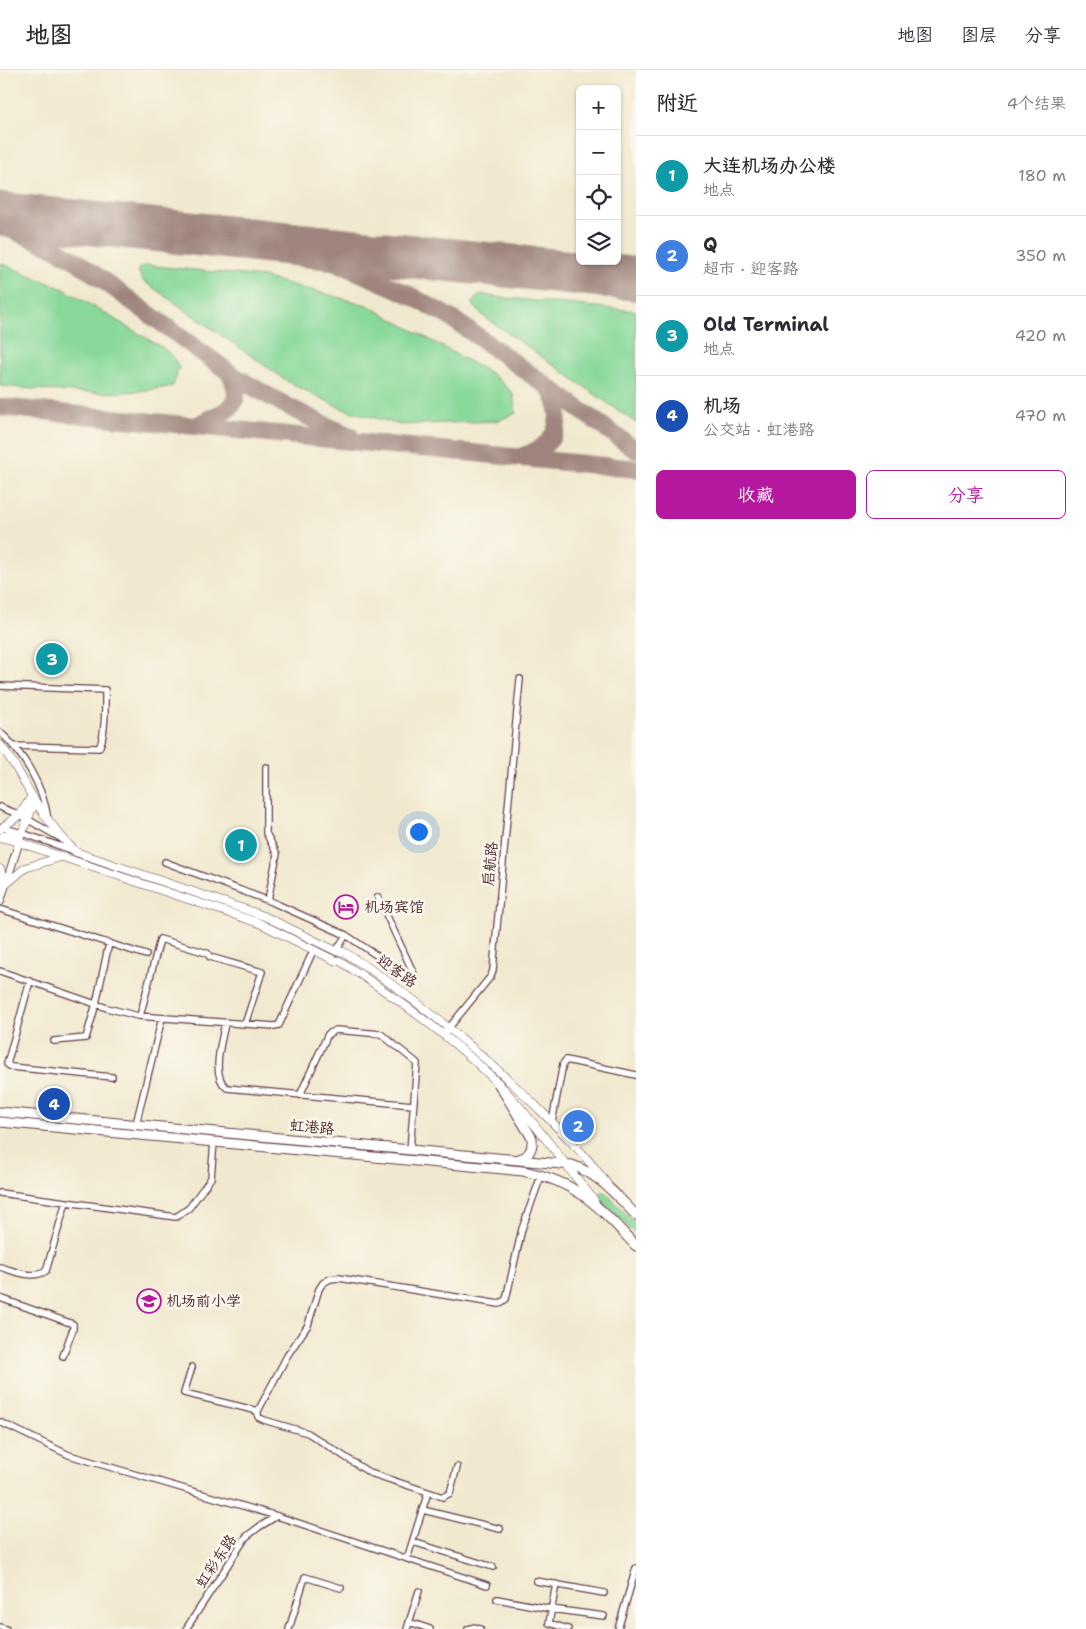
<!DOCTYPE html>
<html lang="zh">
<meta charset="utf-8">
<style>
:root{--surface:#fff;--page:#f7f7f7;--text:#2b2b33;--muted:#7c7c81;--line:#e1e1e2;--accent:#b5179e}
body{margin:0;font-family:"Shantell Sans","LXGW WenKai TC",sans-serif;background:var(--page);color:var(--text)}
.controls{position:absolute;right:15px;top:15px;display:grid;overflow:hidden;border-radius:8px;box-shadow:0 1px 4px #0004}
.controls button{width:45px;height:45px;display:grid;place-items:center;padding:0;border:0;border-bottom:1px solid var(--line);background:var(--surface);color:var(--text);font:25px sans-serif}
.you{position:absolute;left:418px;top:761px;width:18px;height:18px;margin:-12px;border:4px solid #fff;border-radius:50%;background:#1a73e8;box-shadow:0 0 0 8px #1a73e833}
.badge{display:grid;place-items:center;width:32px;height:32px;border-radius:50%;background:var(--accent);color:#fff;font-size:16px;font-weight:700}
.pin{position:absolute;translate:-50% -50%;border:2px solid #fff;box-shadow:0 1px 5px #0006}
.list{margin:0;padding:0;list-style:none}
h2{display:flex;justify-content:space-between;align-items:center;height:65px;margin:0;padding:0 20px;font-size:21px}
h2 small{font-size:16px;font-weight:400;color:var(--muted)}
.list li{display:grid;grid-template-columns:32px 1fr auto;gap:15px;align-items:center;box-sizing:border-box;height:80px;padding:0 20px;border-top:1px solid var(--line)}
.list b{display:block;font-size:19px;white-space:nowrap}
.list p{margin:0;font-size:16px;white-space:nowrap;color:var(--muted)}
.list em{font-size:16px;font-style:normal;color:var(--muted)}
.actions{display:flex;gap:10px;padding:15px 20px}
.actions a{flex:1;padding:11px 0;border:1px solid var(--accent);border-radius:8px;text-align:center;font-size:18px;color:var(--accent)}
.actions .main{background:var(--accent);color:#fff}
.icon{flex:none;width:28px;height:28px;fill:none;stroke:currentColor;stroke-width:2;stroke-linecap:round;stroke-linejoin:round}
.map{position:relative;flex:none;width:636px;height:1559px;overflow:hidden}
header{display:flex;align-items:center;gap:30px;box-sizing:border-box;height:70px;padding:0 25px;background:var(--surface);border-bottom:1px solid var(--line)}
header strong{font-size:24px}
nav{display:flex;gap:28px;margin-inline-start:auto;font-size:18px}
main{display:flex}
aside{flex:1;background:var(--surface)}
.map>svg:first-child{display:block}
.green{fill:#87d899;stroke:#687c62}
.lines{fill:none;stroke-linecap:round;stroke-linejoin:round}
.taxiway{stroke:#9e847d;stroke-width:18}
.runway{stroke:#9e847d;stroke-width:44}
.minor-casing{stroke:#633d44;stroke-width:8}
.tertiary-casing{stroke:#633d44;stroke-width:9}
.secondary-casing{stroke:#633d44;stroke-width:9}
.trunk-casing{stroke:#633d44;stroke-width:11}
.minor{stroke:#fff;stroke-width:5.5}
.tertiary{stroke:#fff;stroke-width:7}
.secondary{stroke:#fff;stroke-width:8}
.trunk{stroke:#fff;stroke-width:9}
.labels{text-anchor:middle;stroke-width:5;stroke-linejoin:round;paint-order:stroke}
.street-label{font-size:15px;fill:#4a1f2b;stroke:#fbf7ec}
.poi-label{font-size:15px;fill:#4a1f2b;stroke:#fbf7ec;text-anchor:start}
</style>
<header>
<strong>地图</strong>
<nav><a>地图</a><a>图层</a><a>分享</a></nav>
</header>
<main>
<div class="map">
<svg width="636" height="1559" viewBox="0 0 636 1559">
<rect width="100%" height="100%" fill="#fbf7ec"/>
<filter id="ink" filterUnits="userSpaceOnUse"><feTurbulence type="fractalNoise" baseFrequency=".02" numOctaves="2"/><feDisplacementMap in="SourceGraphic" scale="10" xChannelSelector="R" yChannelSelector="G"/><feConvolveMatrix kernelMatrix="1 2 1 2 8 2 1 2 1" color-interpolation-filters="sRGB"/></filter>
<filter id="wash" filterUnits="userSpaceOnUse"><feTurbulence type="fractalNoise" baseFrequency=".0096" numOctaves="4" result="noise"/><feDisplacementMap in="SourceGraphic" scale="20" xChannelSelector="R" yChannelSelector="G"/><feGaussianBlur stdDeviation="1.12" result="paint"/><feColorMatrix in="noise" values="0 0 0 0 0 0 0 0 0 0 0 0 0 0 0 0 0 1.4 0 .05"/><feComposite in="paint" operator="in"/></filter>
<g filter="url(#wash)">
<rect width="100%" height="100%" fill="#f1e9cf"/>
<path class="green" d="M0,193L64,219L163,278L173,287L179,297L173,316C115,328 57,321 0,316Z
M146,195L263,207L367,235L492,304L513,323L516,343L497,351L400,355L343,339L290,313L142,210L138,199Z
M480,224L496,227L636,241V353L482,245L472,233Z
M604,1121L636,1154V1165L598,1126Z"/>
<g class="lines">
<path class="taxiway" d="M0,155L52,177L75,190L230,303C268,327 308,348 350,366
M220,166L298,180L333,191L406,223L451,248L477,266L636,380
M0,337L636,399
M197,356C221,339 248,343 230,303
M520,387C528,384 535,382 542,377C562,363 562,336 548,317"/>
<path class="runway" d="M0,144L636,209"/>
</g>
</g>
<g filter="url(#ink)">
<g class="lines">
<g class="minor-casing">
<path id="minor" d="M0,616L105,620C105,635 106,665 99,678L13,676
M0,662C24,684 43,716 48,749
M266,697V763L277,784L268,830
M0,737L20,745L62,769
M0,757L22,763L74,781
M165,792L272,832L346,865L409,907L414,904L378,827
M0,839L146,885
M336,881L346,865
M0,901L107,938L138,946L274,956L279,955L314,879
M30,911L7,994L11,997L112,1007
M140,946L160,869L207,883L210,887L262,902L245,954
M225,953C222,971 210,1005 227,1018L413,1035
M443,965L491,906L493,900L520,609
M54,971L86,968L96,934L109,873
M300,1025L328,964L336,960L381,964L417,993L410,1080
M552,1052L563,994L566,990L636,1005
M136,1054L162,948
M0,1123L176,1147L189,1138L211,1108L214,1072
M0,1197C15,1201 32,1210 46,1201L66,1132
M0,1228L73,1254V1259L63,1286
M192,1297L184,1323L258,1341
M0,1352L69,1385L277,1446L487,1515
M457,1397L450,1423L443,1427L370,1403L308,1363L264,1350L258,1347V1341L287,1286L308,1255L319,1219L323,1213L330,1209L339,1208L499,1234L506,1229L522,1159L541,1106
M423,1440L500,1459
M413,1472L493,1497
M407,1489L428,1422
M536,1511L604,1523
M556,1514L549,1553L568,1559
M497,1529L551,1539L604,1546
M409,1552L430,1559
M0,1557L6,1559
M186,1559L246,1467L259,1457L277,1446
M289,1559L305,1507L341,1518
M407,1559L419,1521
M468,1559L474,1557L480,1559
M618,1559L636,1498"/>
</g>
<g class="tertiary-casing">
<path id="tertiary" d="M0,832L22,763"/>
</g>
<g class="secondary-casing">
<path id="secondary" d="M0,675C15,692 23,712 35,731C47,749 60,767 76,782L264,846L336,881L344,882C414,926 476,978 535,1035C560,1060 586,1085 607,1114
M0,759L20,745L32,726
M4,766L22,763L35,731
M0,768L9,769L259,853L336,891H340C397,928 464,975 510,1026C540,1059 566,1096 594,1130
M0,799L5,815L25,798L61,787"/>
</g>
<g class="trunk-casing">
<path id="trunk" d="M498,1013L532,1068C533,1078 529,1087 519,1089
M0,1042L572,1095C600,1105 615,1124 636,1145
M0,1052L523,1101C579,1112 599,1137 636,1176"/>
</g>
<use href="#minor" class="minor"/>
<use href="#tertiary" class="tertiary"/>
<use href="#secondary" class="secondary"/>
<use href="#trunk" class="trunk"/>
</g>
</g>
<defs>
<g id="hotel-ring" transform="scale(1.25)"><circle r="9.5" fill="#fbf7ec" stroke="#b5179e" stroke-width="1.5"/><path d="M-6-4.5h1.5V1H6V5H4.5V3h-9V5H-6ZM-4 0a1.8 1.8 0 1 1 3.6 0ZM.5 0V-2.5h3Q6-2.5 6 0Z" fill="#b5179e"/></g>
<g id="school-ring" transform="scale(1.25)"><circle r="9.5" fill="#fbf7ec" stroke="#b5179e" stroke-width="1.5"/><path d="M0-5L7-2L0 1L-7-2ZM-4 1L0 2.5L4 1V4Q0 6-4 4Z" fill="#b5179e"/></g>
</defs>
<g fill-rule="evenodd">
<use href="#hotel-ring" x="346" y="837"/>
<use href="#school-ring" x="149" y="1231"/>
</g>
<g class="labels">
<g class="street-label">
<text transform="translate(490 794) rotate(-85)" y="5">启航路</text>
<text transform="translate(397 901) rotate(35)" y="5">迎客路</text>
<text transform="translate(312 1057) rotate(5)" y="5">虹港路</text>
<text transform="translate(216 1491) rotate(-56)" y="5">虹彩东路</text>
</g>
<g class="poi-label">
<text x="364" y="842">机场宾馆</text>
<text x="166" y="1236">机场前小学</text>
</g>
</g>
</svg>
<div class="controls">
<button>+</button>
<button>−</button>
<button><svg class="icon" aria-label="locate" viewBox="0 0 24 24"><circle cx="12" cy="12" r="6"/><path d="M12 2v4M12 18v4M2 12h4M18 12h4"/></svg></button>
<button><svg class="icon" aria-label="layers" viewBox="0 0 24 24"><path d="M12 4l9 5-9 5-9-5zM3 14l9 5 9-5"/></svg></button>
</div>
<div class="you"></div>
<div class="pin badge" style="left:241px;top:775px;background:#0f9aa8">1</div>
<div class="pin badge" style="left:578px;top:1056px;background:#3f7fe0">2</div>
<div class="pin badge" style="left:52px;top:589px;background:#0f9aa8">3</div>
<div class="pin badge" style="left:54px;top:1034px;background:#1a4fb4">4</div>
</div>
<aside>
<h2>附近<small>4个结果</small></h2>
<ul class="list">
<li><span class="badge" style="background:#0f9aa8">1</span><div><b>大连机场办公楼</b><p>地点</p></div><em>180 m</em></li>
<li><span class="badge" style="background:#3f7fe0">2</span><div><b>Q</b><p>超市 · 迎客路</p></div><em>350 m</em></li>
<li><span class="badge" style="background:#0f9aa8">3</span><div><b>Old Terminal</b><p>地点</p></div><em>420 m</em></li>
<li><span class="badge" style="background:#1a4fb4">4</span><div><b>机场</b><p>公交站 · 虹港路</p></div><em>470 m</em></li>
</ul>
<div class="actions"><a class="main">收藏</a><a>分享</a></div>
</aside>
</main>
